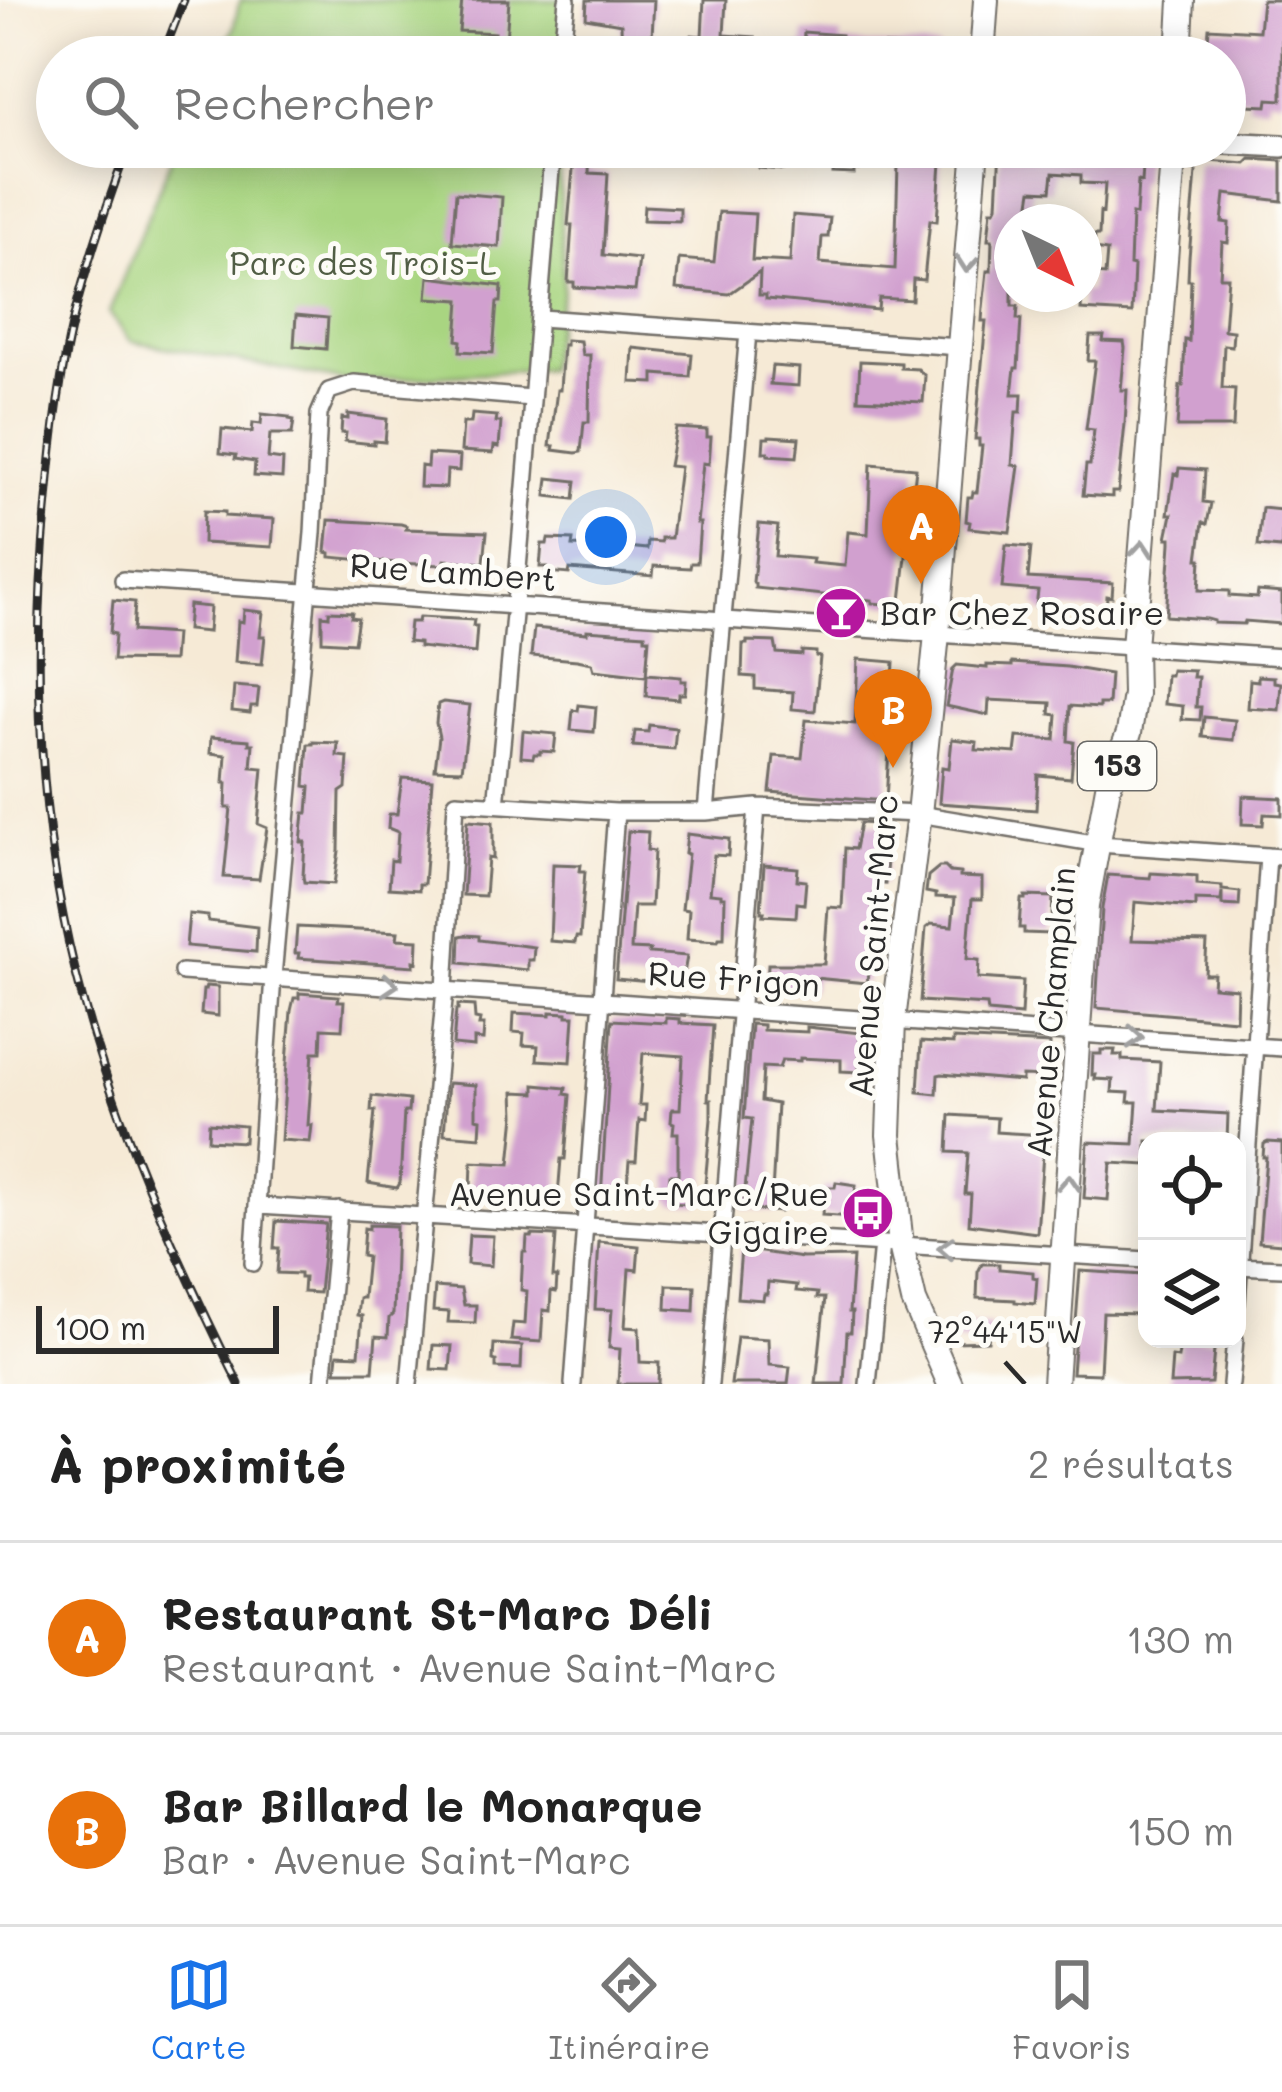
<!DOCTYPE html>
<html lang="fr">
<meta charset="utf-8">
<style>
:root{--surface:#fff;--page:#f6f6f6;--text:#222;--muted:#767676;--line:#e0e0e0;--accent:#1a73e8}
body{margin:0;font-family:Mali,sans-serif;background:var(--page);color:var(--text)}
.controls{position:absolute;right:36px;bottom:36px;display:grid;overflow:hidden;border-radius:24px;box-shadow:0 6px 30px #0003}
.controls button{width:108px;height:108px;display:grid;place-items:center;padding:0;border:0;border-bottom:3px solid var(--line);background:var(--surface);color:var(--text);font:60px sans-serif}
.compass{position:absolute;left:994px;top:204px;width:108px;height:108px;border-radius:50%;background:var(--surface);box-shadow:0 6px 30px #0003;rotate:137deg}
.scale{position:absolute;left:36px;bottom:30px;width:243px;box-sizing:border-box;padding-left:12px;border:6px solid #2b2b2b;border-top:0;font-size:33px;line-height:42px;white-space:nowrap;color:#2b2b2b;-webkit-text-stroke:9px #fdfcf7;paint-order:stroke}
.you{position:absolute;left:606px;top:537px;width:42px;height:42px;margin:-30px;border:9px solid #fff;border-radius:50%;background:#1a73e8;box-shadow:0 0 0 18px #1a73e833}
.badge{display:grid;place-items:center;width:78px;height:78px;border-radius:50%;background:var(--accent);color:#fff;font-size:39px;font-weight:700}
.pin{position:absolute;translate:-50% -99px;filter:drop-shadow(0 3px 6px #0008)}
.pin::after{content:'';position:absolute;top:63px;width:42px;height:36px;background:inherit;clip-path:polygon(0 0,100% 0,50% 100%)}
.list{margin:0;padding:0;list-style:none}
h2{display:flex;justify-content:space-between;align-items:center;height:156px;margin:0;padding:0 48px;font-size:51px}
h2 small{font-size:39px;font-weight:400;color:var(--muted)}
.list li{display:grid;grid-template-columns:78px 1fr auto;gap:36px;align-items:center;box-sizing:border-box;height:192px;padding:0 48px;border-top:3px solid var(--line)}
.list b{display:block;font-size:45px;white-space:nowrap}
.list p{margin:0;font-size:39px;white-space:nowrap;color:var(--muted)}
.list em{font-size:39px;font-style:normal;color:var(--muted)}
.icon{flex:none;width:66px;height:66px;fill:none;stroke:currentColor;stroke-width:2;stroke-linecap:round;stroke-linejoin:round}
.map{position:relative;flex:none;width:1282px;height:1384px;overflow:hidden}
.search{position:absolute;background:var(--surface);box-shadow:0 6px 30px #0003;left:36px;right:36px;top:36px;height:132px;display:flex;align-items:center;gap:30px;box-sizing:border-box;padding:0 42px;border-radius:66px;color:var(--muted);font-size:45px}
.sheet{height:540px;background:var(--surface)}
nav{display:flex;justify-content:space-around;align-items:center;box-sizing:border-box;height:168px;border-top:3px solid var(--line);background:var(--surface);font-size:33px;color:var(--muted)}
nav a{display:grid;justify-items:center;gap:6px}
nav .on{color:var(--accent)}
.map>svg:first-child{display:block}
.green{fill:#a9d581;stroke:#6a8056;stroke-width:3}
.building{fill:#d1a0cf}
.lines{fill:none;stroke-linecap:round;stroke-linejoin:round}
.street-casing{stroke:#726e67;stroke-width:20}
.secondary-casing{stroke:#726e67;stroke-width:26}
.primary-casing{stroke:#726e67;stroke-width:28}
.street{stroke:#fff;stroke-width:15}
.secondary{stroke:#fff;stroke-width:21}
.primary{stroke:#fff;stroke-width:24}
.rail-casing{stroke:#2b2b2b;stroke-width:9}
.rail{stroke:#fdfcf7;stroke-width:4.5;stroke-dasharray:14;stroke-linecap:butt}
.oneway{stroke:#a0a0a0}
.ticks{fill:none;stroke:#2b2b2b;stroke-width:4.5}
.labels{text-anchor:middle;stroke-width:10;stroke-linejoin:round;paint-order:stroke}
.shield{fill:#fdfcf7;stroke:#6a6a68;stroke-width:3}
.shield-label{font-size:30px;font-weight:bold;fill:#2b2b2b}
.park-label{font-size:33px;fill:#515e45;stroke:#fdfcf7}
.street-label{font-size:33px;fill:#2b2b2b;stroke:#fdfcf7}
.poi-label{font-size:33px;fill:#2b2b2b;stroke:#fdfcf7;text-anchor:start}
.ticks-label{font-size:30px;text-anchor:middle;fill:#2b2b2b;stroke:#fdfcf7;stroke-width:10;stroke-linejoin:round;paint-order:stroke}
</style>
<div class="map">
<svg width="1282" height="1384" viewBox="0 0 1282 1384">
<rect width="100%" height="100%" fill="#fdfcf7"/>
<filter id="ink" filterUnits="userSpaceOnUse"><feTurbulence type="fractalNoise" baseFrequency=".00833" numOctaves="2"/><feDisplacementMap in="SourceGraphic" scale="24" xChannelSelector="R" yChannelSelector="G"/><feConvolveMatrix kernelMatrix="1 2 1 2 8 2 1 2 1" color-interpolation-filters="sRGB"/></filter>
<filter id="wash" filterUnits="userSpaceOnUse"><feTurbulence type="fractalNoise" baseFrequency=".004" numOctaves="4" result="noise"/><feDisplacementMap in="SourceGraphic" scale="48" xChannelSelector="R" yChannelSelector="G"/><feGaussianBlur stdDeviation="2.7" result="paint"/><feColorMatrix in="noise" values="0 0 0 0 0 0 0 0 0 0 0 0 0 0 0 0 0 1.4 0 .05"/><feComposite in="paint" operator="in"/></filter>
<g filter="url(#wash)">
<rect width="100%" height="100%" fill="#f6ead6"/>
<path class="green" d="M240,0H566L561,57H217L233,30Z
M176,147H559L563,289L547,369L351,382L131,341L109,313Z"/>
<g id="blocks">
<path class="building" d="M462,0H509L506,41L494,40L495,33L459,31Z
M587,0H654L652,36L691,39L692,35L702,36L704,0H726L724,35L755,37V42L803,46L804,32L841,35V43L939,47V57H622L621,24L586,18Z
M1262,0H1282V100L1268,99L1267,106L1247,105L1248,98L1225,96V57H1207L1209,28L1259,31Z
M575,147H590L589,173L608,174L603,255L639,259L635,291L574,287V282H568L572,225H568Z
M755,147H786L783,170L759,168Z
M835,147H942L937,221L930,220L924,280L913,279L912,300L879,298L878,310L766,299V295H759L760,272L729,294L676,289L679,259L714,262L719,212L755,214L752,260L790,262L793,215L830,218L828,237H822L820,263L895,269L898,165L859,162L858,170L854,169V174L833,173Z
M1000,147L1048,149V151L1083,154V148L1144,151L1142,182L1138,181L1136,215L1132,214L1130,265L1134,266L1132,313L1081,310L1082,294L1084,291L1090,292L1092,274L1105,275L1107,251L1094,249L1095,235H1099L1100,212L1103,213L1105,184L1081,183V175L1053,173L1051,191L1032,190L1027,222H1012V306H1018L1017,319H1021L1018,368H1015L1012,394H1022L1021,412H1016L1012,465L1019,466L1010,532L969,528L970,522L966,521L968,497H972L973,492H977L982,446H979V439H975L986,321H982L983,308L987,271H991L992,240H988L991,210H995L997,206Z
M1251,159L1282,161V201L1225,194L1222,222L1229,223L1228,243L1222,242L1220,277H1228L1224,330L1233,331L1232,346L1224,345L1222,388L1235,389L1233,427H1177L1180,386H1183L1185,340L1189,341L1191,280H1188L1189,258L1197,160L1246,164Z
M456,193L502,197L499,247L452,243Z
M644,206L680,208V221L643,220Z
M429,277L502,286L501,302H497L493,353L460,351L461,341L457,340L460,300L427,298Z
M296,315L328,318L326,349L294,346Z
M1090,336H1104L1103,341L1124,342L1125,348L1121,390H1127L1125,424L1118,492H1112V497L1083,495L1086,465H1090L1094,430L1086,429L1095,361H1088Z
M566,340L580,341L582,355H590L589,422H584L581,452L576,453L553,450L554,446H550L557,390H560L563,345H566Z
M633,348L692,354L690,377L654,374V383L631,382Z
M860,361L901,363V368L918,369L925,376L923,402L858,399Z
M772,366L799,368L798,386L770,384Z
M262,414L289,417V419L294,420L292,434H270L268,458L283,460L282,478L254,476L255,462L235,459L236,455L220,453L222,429L252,432L253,423L261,424Z
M348,414L387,419L385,442L374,441V444L345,441L346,433H341L342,418L348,419Z
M472,414L497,416L496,422H501L499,447L494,446L493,453L461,451L463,423H471Z
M676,428L707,430V437H711L709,464L703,463L697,523H700L697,563H691L690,568L654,566L653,576L570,569L569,574L546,572L547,567H540L542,544H547L548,539L573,540L572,546L597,547L598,544L647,549L648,541L661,542V538H671L680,467L669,466Z
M769,436L799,438L797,457L768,455V452H763L764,438H769Z
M428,454L460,456L459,471L447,470L446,488L420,487L421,466L427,467Z
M871,464L916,468L901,601L894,600L893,605L872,603V600L755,588V583L753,582L759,524L778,526L775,556L813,559L812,563L845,566L848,532L868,534Z
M1179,468L1205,470L1203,502L1211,503L1207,524L1203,522L1198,559H1201L1199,590L1229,591V596L1257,598L1258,591L1282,593V624L1245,621L1244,624L1214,623V621L1207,619L1166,616L1171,543V538H1167L1172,514H1168L1174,474L1178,475Z
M548,478L576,481L574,499L546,496Z
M1262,508L1282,510V548L1258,546Z
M204,511L225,512V516L274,519L272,547L203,543Z
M329,520L401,524L407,526L406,529L487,532L484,563L445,560L444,565L396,563L330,557V553L326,552Z
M1006,545L1031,547L1028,578L1113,583L1112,597L1107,596L1106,612L1066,608L1063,609L1062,614L1040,612V607H1036L1038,591L1002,588Z
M113,600L135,602L133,631L175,634L173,661L113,660L115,634L110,633Z
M189,605L210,607L208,632L187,630Z
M244,610L263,612L260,636H265L262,664L235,662L238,621L243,622Z
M329,611L352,612L351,617L358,618L354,643L322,641V615L329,616Z
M419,617L474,620L473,626H477L475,653L419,647V643L408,642L410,622H418Z
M534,628L587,633V630L645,634V638H649L646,676L594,670L592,663L577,660L531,656Z
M747,641L775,642L777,653L802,655V651L816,652V656L820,657L815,711L792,709L793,692L755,689V677L742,676L743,644H747Z
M858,659L894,662L886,801L770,792L774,756L802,758L806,720L855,724Z
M1012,663L1067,667L1110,674L1108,704H1099V708L1070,706L1068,741L1074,742L1071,778L1038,775L1036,810L939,803L942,767L949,768L952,739L977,742L976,750L1015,753L1017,737L1055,740L1057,715L1050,714L1051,703L989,700L988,715L946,706L953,669L957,665L987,668V665L1012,666Z
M1171,670L1194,671L1193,677H1198L1196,707H1201L1200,720L1182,719L1183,706L1164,704L1166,675H1170Z
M647,674L681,677V681H686L685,694H679V699L646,696Z
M1258,676L1274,677V682L1281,683L1279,710L1248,708L1250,680L1258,681Z
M234,686L259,688L257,706H251L250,713L232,711Z
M443,702L470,705L462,770L435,769L439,737L436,723L438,704Z
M579,705L596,707L594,732L571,730L573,710L578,711Z
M1204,717L1235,720L1233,740L1202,737Z
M649,725L676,728L674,749L633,746L635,731L648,732Z
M523,731L556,734L554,752L540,751V754H534L533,758L521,757Z
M211,737L249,740V744H253L251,767L263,768L258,824L267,828L259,879L224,877L231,808H226L227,783H224L226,755L210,753Z
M313,742L338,743L337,756L348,757L346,788L340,792L339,851L334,884L304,882L303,876L305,842H301L304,813H308L310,787L305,786L308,744H313Z
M402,778L432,780L424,884H419V890L389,888L391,860L396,861L398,832L388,828L389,814H397Z
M1243,796L1282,798V815L1264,814L1263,825L1242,824Z
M468,820L493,822V859L488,858L485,896L463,895Z
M860,823L890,825L885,884L875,883L867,983L814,978L813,989H810V993L767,988L768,964H824L828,907L842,908L845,848L855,849Z
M628,831L648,832L647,850L654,851L651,906H634L631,949L650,950L649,953L687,956L682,985L616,979Z
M687,834L729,839L728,856L714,855L710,893L721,894V897H725L724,938H719L718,941L687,939L689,910L682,909L688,854L685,853Z
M553,864L581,865L580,871H585L580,937H576L575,943L550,941Z
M764,865L798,868L797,880L806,881L804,904L797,903L796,917L763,915L764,912H761Z
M939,867H945L950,872L960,873V877L982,878V899H972L967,959L979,960L978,978L1023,981L1021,1015L988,1012L987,1005L920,1001L926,928L931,924L952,926L955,898L936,897V894L926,892L928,876Z
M1151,873L1197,876V884L1222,886V890L1240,892L1239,906L1222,905V892L1221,901L1195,900V907L1135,902L1132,940L1207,942L1205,974H1214L1213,987L1237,989L1236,1020L1096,1008L1102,908L1108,875L1150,878Z
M1025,896L1053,897L1051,934L1024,933V928H1019L1021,899H1025Z
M189,914L208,916V921L257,927L256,952L186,946Z
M297,927L398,932L397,939L418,940L417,962L414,961V966L298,958L299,953H295Z
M465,935L479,936V940L534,947L533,960H528V970L459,963L460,936Z
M206,986L218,987V1016L201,1014L203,990H205Z
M299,993L339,996L338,1001H344L342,1029L322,1028L321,1052H313L308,1125H312L310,1142L281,1140L291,1011L294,998H299Z
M458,1005L474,1006L475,1019L480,1020L479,1025H484L483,1040L474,1039V1047L453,1045L456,1010H458Z
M550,1012L567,1013V1016H574L571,1062L537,1060L538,1046L523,1045L524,1033L513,1032L514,1013L550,1015Z
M666,1018L680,1019V1023L713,1025L708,1100H711V1119L704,1195L700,1194V1205L672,1203L673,1200H668L670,1175H678V1133H673L674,1123L671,1122L672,1109H680L683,1056L643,1053L639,1105H646L645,1121L639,1120L636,1161H629L627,1185L622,1184L621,1200L601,1198L612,1020L666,1023Z
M751,1024L763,1025V1030L807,1032V1027L860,1033L859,1072L841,1071V1060L800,1058V1061L782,1060L779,1068L763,1067L761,1101L777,1104L772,1194L782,1195L780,1212L743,1209L752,1119L744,1118Z
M953,1039L1050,1044L1049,1073L1047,1077L1022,1076V1081L942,1074L938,1075L937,1094L918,1092L921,1042L953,1044Z
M1101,1050H1115L1114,1055H1122V1060L1160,1062L1157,1110L1228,1114L1227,1141H1147V1165L1111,1163L1108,1200L1084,1198L1088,1142L1134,1144L1137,1102H1128L1129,1093L1112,1092L1113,1080L1095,1079L1096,1075H1092L1093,1054H1101Z
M448,1083L476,1085V1118L481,1119L480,1137L444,1134Z
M535,1085L566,1088L565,1094L570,1095L565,1159H561L558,1196L471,1190L472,1162L510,1164L515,1115L514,1092L535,1093Z
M372,1096L409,1100L408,1112H404L400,1183L397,1188L368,1183L375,1111H371Z
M950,1115L997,1118L996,1132L1045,1135V1138H1050L1049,1151H1044L1043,1154L1037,1233L969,1224L971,1194H965L968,1153L948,1152Z
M209,1123L245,1126L244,1142L208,1140Z
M1268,1142L1282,1143V1244L1259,1242L1266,1157H1263L1264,1144Z
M836,1182L856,1185L855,1194H861L860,1210L854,1209V1217L822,1215L824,1187H835Z
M276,1221L326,1224L319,1293L303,1292L304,1278H300V1274L277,1273L279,1248H274Z
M369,1225L396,1226L393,1314L389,1318L388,1337L376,1336L373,1371H336L338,1354L359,1355L362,1316L357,1315L359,1298H363L367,1257L362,1256L364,1228L369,1229Z
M469,1235L493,1236L491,1266L467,1264Z
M532,1235L556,1236L553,1277H557L556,1292L551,1291L550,1311L543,1310L541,1342L511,1340L513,1323L525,1324L527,1291L521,1290L523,1252H526L527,1237H532Z
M599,1242L639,1246L637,1270L629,1269L625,1327L639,1328L640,1362L659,1363L658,1384H618L620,1349L609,1348L612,1310L595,1309Z
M741,1249L802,1258L853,1257L849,1312H852L851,1332H847L844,1384H816L825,1298H817L818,1293L796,1291L797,1285L768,1282L767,1294H764L763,1300L737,1298Z
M982,1264H999V1269L1033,1272V1277L1037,1278L1035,1304L1015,1302V1300L977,1298L978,1272Z
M1080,1271L1143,1275L1142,1280H1147V1311L1138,1310V1314L1103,1313L1100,1374L1072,1373Z
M667,1285L695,1286L694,1311L666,1309Z
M435,1287L461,1289L464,1305H476L475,1323L448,1322L449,1312L433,1311Z
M957,1323L990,1325L988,1341L956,1342V1338L951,1337L952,1325H957Z
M737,1337L768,1339L769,1365L790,1367L788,1384H731Z
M1181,1339H1215L1211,1383L1170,1384L1172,1357L1178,1358Z
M494,1344L522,1346L521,1369L496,1368V1361L493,1360Z
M433,1345L452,1346L450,1370L431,1369Z"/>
</g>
</g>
<g filter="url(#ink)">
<use href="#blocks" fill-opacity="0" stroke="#726e67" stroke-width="3"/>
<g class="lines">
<g class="street-casing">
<path id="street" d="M561,57L567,0
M540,318L960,347
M123,580L1282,657
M496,804C519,585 534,366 553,147
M706,812L748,332
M182,972L1282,1048
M259,1206L1147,1260
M253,1263L273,977L313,533L319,414L329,391L354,383L531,398
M1237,1266L1282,1268
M1237,1303L1268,856
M323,1384L339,1210
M409,1384L445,989L456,802L616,812H706L757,807L919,814L1099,844L1282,857
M573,1384L616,812
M710,1384L757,807
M868,1384L882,1244
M1231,1384L1235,1339"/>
</g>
<g class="secondary-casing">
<path id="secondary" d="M1225,143L1282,146"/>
</g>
<g class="primary-casing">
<path id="primary" d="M982,57L986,0
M1179,57L1182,0
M950,1384L914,1301L901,1245L889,1135L893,1020L919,814L937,634L976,147
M1055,1384L1086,906L1108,787L1129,733L1135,694L1134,647L1174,147"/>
</g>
<use href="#street" class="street"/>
<use href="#secondary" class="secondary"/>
<use href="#primary" class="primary"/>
<g class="rail-casing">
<path id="rail" d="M162,57L184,0
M128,147C107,204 87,262 73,320C59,379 52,440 47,500C32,657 37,816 75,970C111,1115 173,1251 239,1384"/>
</g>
<use href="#rail" class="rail"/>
</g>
<defs><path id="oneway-chevron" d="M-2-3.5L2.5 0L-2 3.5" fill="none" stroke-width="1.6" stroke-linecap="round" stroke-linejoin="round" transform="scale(3)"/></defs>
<g class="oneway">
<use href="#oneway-chevron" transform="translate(967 264) rotate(95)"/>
<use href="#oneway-chevron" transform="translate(1142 549) rotate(-85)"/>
<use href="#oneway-chevron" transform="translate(390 985) rotate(4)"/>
<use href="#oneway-chevron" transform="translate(1135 1037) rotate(4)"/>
<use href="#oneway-chevron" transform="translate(1069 1183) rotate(-87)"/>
<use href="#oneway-chevron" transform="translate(946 1248) rotate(-177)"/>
</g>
</g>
<path class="ticks" d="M1005,1362L1025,1384"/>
<defs>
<g id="bar-disc" transform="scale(2.7)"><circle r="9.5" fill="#b5179e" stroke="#fdfcf7"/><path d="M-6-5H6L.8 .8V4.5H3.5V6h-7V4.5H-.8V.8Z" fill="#fff"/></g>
<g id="bus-disc" transform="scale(2.7)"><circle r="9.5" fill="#b5179e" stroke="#fdfcf7"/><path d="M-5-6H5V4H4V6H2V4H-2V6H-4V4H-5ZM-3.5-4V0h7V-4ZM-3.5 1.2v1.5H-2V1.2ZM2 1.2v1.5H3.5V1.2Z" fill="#fff"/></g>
</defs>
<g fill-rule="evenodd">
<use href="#bar-disc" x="841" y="613"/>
<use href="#bus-disc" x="868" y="1213"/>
</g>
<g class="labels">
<rect class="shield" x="1078" y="742" width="78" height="48" rx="9"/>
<g class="shield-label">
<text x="1117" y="776">153</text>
</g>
<g class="park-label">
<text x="363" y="275">Parc des Trois-L</text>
</g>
<g class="street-label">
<text transform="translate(453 572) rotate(4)" y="12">Rue Lambert</text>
<text transform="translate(873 946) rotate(-85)" y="12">Avenue Saint-Marc</text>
<text transform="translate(734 979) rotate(4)" y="12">Rue Frigon</text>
<text transform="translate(1051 1012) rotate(-85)" y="12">Avenue Champlain</text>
</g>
<g class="poi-label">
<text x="880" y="625">Bar Chez Rosaire</text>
<text x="829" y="1206" text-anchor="end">Avenue Saint-Marc/Rue<tspan x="829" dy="38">Gigaire</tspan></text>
</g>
</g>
<g class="ticks-label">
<text x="1005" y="1343">72°44'15"W</text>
</g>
</svg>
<div class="controls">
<button><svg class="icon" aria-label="locate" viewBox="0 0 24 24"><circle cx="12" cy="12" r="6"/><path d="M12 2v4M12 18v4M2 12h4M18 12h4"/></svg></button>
<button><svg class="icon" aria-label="layers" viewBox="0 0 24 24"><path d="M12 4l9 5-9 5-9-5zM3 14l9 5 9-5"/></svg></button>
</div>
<svg class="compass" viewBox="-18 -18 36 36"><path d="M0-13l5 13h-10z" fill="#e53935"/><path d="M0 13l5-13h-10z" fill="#767676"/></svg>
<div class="scale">100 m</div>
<div class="you"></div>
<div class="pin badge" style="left:921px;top:584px;background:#e8710a">A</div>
<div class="pin badge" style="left:893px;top:768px;background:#e8710a">B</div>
<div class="search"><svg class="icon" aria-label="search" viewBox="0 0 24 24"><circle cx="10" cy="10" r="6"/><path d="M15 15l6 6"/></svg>Rechercher</div>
</div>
<section class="sheet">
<h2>À proximité<small>2 résultats</small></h2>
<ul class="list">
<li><span class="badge" style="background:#e8710a">A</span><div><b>Restaurant St-Marc Déli</b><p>Restaurant · Avenue Saint-Marc</p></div><em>130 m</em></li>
<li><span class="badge" style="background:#e8710a">B</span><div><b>Bar Billard le Monarque</b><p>Bar · Avenue Saint-Marc</p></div><em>150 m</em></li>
</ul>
</section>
<nav>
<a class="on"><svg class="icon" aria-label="map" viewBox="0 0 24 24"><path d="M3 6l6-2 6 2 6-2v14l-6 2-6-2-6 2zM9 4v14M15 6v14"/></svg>Carte</a>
<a><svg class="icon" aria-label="directions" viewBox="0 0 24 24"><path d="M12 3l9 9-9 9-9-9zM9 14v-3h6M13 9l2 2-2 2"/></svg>Itinéraire</a>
<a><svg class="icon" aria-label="saved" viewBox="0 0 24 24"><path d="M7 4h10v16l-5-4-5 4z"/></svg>Favoris</a>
</nav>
